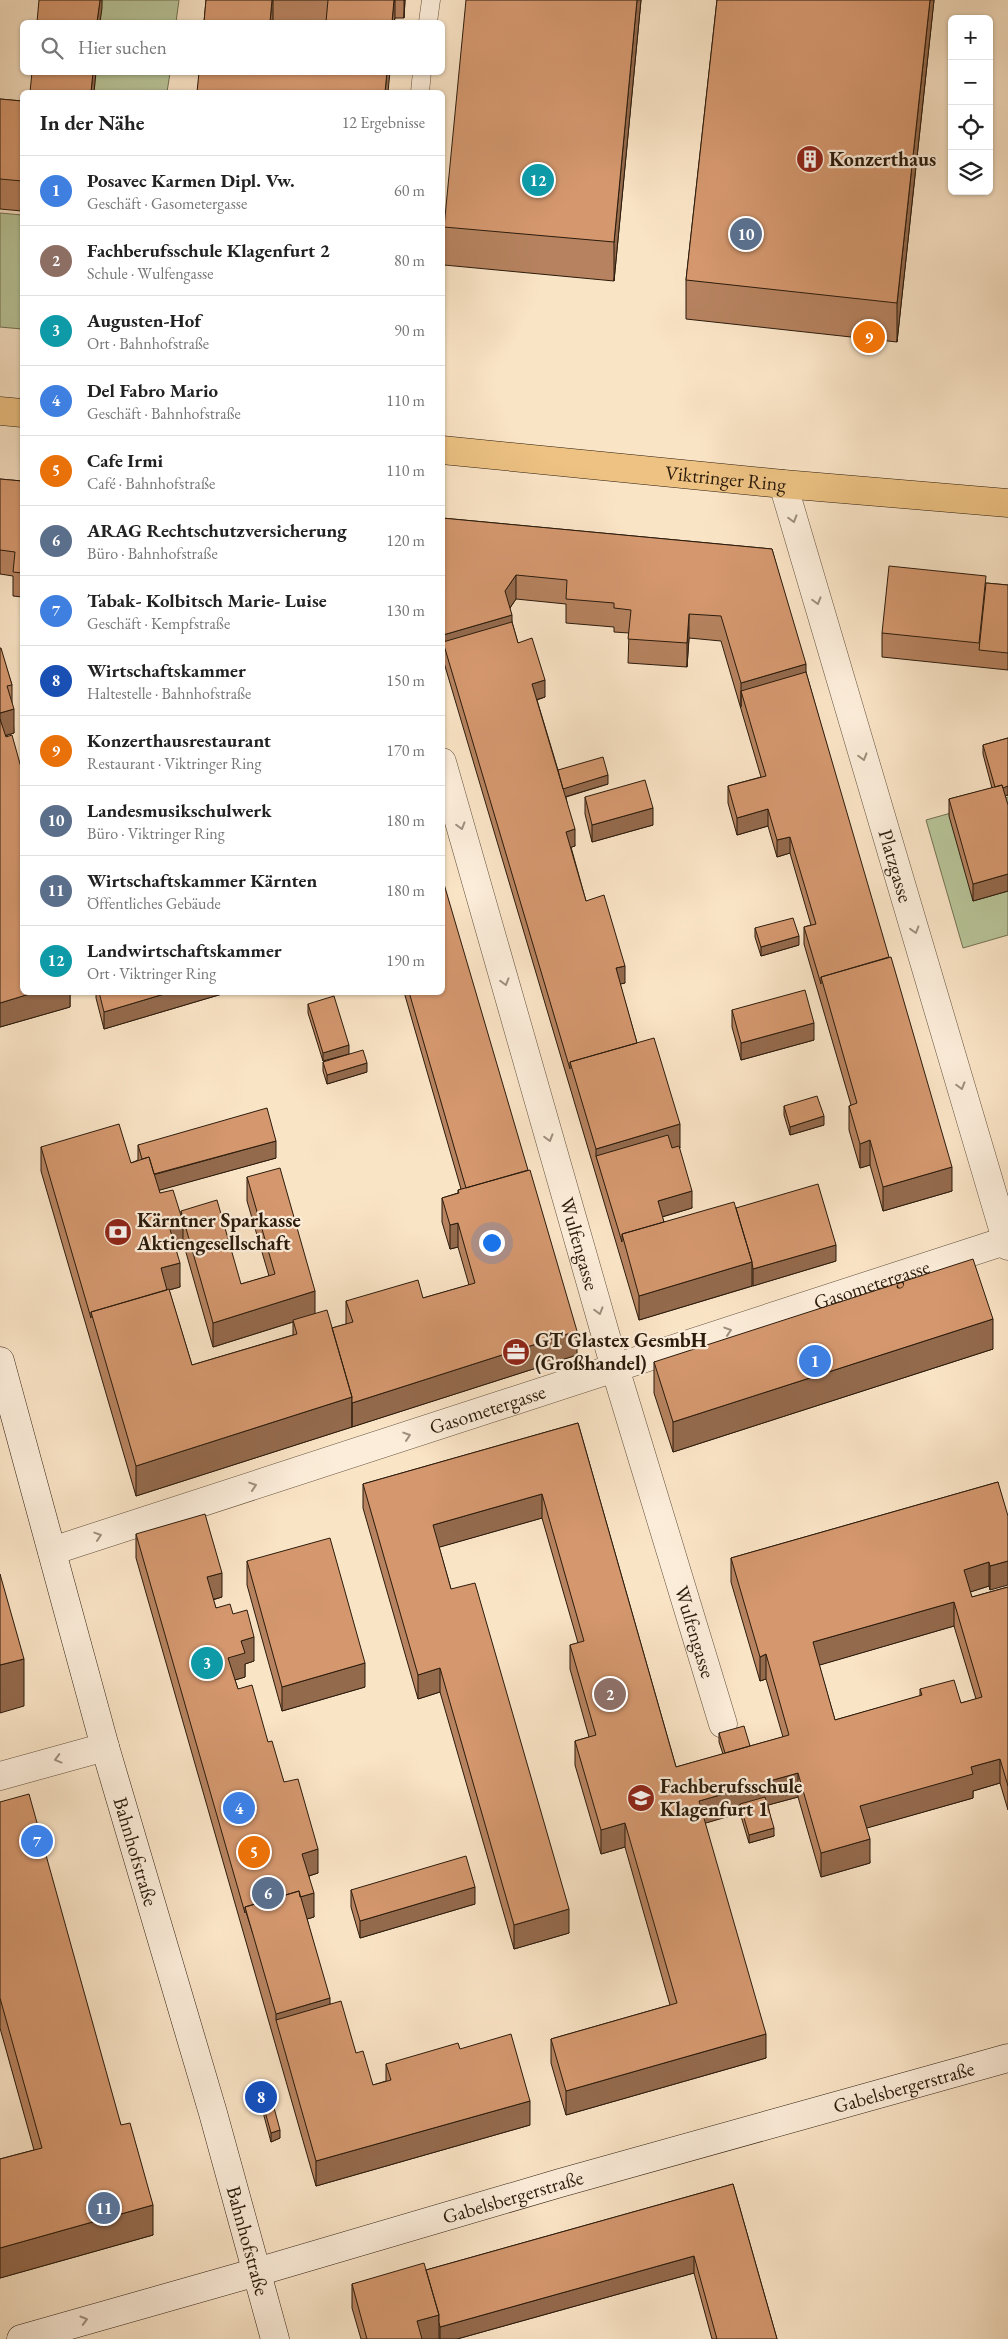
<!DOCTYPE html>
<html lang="de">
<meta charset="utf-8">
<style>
:root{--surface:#fff;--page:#f2f2f2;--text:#222;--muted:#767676;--line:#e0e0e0;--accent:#8f2418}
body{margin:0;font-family:"EB Garamond",serif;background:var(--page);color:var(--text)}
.controls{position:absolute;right:15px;top:15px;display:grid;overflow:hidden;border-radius:8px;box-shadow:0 1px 4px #0004}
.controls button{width:45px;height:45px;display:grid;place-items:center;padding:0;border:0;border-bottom:1px solid var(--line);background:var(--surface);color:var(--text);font:25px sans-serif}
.you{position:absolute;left:491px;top:1242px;width:18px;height:18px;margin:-12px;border:4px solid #fff;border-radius:50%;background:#1a73e8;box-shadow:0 0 0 8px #1a73e833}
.badge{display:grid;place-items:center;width:32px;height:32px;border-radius:50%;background:var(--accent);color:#fff;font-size:16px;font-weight:700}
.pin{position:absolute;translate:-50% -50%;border:2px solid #fff;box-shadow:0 1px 5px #0006}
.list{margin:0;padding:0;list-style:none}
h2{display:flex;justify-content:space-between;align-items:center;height:65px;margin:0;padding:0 20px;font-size:21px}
h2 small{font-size:16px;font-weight:400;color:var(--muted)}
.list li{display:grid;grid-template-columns:32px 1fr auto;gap:15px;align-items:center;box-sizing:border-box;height:70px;padding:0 20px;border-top:1px solid var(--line)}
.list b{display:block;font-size:19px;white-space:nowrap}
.list p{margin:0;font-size:16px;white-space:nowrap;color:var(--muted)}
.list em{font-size:16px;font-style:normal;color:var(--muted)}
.icon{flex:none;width:28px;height:28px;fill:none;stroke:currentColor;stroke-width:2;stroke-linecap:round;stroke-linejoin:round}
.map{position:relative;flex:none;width:1008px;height:2339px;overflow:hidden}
.search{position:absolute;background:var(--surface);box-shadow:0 1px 4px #0004;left:20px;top:20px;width:425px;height:55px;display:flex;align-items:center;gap:12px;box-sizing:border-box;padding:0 18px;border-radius:8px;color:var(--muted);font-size:19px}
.panel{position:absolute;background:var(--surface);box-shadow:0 1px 4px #0004;left:20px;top:90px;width:425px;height:905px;border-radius:8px}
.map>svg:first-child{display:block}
.green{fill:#b8c599;stroke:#727052}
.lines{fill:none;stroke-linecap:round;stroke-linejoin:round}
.lane-casing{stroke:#5f4d3a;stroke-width:19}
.street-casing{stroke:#5f4d3a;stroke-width:29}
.secondary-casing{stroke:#2b1b0c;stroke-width:29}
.primary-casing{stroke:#2b1b0c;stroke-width:29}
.lane{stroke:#fcedda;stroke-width:18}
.street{stroke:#fcedda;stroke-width:28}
.secondary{stroke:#fcedda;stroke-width:28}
.primary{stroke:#edc283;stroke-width:28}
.wall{fill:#b6825f;stroke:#2b1b0c;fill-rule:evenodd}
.shaded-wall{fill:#946a4d;stroke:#2b1b0c}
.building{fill:#d4976e;stroke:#2b1b0c;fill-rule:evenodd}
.oneway{stroke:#9e8e7d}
.labels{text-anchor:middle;stroke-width:4.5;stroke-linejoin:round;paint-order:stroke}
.poi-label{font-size:20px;font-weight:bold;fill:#2b1b0c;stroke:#fcedda;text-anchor:start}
.street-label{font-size:20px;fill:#2b1b0c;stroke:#fcedda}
</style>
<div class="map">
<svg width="1008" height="2339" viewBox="0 0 1008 2339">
<rect width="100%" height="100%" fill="#fae4c6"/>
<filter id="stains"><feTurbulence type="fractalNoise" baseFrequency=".004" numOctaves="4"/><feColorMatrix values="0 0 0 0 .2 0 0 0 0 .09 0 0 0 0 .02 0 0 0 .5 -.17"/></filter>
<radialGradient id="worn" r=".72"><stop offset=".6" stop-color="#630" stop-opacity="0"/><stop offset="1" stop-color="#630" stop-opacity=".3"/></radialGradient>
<path class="green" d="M102,0H179L176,22H100Z
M96,72L170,73L167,92H94Z
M0,213L22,215V329L0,327Z
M1008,797V935L963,948L926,820Z"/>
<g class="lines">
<g class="lane-casing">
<path id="lane" d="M428,22L431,0
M420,92L422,72"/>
</g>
<g class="street-casing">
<g id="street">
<path id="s1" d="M783,484L1008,1246"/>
<path id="s2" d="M442,762L615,1368L723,1724"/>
<path id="s3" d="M52,1551L1008,1240"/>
<path d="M0,1776L105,1747"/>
</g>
</g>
<g class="secondary-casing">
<g id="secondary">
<path id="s4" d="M0,1361L105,1747L213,2113L275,2339"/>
<path id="s5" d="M21,2339L257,2272L560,2183L1008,2058"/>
</g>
</g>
<g class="primary-casing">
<g id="primary">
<path d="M0,411L22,413"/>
<path id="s6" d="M442,450L783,484L1008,503"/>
</g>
</g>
<use href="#lane" class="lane"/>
<use href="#street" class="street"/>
<use href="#secondary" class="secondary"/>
<use href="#primary" class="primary"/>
</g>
<path class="wall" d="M206,0H405L404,18H395L394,22H204Z
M641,0L614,281L444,265V227Z
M717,0H934L897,342L686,319V280Z
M0,99L22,101V216V211L0,209Z
M0,479L22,481V597L13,596V576L0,574Z
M442,518L772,549L806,672L952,1191L883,1211L870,1165L860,1168L849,1130V1106L851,1105L804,944V927L811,925L790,853L777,857L768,826L737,835L728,803V786L761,777L721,641L689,638L687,667L628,663L629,633L614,632V627L566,623V604L516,599L510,608L512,622L518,643L545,697L537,700L558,770L608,784L566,797L575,846L571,847L586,901L625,983L620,984L637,1043L680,1148H679L692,1208L662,1217L664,1222L736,1208L836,1261L639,1320L442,656Z
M986,583L1008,585V670L882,657V633Z
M0,648L12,685V703L14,733L5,736L22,992H70V1007L0,1027Z
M1008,738V795L1005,796L1008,806V891L973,901L949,816V799L992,788L983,754V745Z
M585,797L653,825L592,842L585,814Z
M755,928L799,945L761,956L755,937Z
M96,992H222V994L104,1029L96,998Z
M404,992H442L577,1355L136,1496L41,1171V1147L131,1163L138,1160V1145L276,1158L159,1190L160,1193L181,1216V1211L241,1284L269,1276L247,1201V1177L315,1314L332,1328L346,1324V1301L423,1298L469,1285L458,1247L450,1249L442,1222V1198L458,1193V1190L461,1189ZM183,1242L213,1347L293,1322V1335L192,1365L169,1290L180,1287L176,1248L183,1246Z
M308,1004L349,1054L323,1061L308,1013Z
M732,1010L814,1040L741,1060L732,1027Z
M323,1062L367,1072L327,1084L323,1071Z
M784,1106L824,1125L790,1135L784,1115Z
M993,1349L673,1452L654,1393V1362Z
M578,1423L676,1767L723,1754L719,1742V1733L750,1746L783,1737L766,1679L760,1681L731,1582V1558L998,1482L990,1590L989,1586L970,1592L972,1597L1008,1587V1810L1000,1783L973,1791V1798L866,1828L870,1863L821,1877L798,1797L768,1805L774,1836L749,1843L740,1813L705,1823L766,2058L566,2115L551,2063V2039L670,2005L625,1847L601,1854L575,1765V1741L589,1737L570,1669V1645L578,1643L542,1518L439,1547L451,1589L569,1933L514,1949L440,1692L418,1699L363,1508V1484ZM954,1626L976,1699L961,1703L920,1689V1696L835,1720L819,1665Z
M136,1534L222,1597L213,1600L216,1608L233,1614L254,1661L245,1664V1677L235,1680L238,1689L268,1742L284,1782L318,1873L309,1876L314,1917L307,1919L330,2004L373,2085L386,2081V2064L460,2049L530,2125L316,2186L136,1558Z
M247,1561L365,1687L282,1711L247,1585Z
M0,1802L121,2125L153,2235L0,2278V2159L34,2150L0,2028Z
M351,1890L475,1904L360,1938L351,1907Z
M264,2108L280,2138L271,2142L264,2116Z
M733,2184L777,2339H712L694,2273L457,2339H361L352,2308V2284L426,2270Z"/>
<path class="shaded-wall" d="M100,0H102V8L100,22H97Z
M272,0H273V22H270Z
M394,0H395V18L394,22H392Z
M404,0H405L404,18Z
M637,0H641L614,281V242Z
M930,0H934L897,342V303Z
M93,72H96L94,92H91Z
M387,72H390L388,92H385Z
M516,575V599L505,615V591Z
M689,614V638L687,667V643Z
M512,615V639L443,642V659V635Z
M806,664V688L741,691V707V683Z
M545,680V697L532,701V684Z
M14,709V733L0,737V713Z
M608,775V784L561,798V789Z
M1008,786V795L995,798V790Z
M653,808V825L592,842V825Z
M768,809V826L737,835V818Z
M575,829V846L566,849V832Z
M790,837V853L777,857V840Z
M1008,874V891L973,901V884Z
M799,936V945L761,956V947Z
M625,966V983L616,985V968Z
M36,992H70V1007L0,1027V1003Z
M171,992H222V994L104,1029V1012Z
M814,1023V1040L741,1060V1043Z
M349,1045V1054L323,1061V1053Z
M367,1063V1072L327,1084V1075Z
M824,1116V1125L790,1135V1127Z
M680,1124V1148L601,1171L596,1156V1149Z
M870,1140V1165L860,1168V1144Z
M276,1141V1158L153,1192V1175Z
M952,1167V1191L883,1211V1187Z
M692,1191V1208L658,1218V1201Z
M183,1222V1246L169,1250V1226Z
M458,1223V1247L450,1249V1225Z
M836,1245V1261L753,1286V1269Z
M752,1262V1286L639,1320V1296Z
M180,1263V1287L161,1292V1268Z
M315,1291V1315L213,1347V1323Z
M993,1319V1349L673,1452V1422Z
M577,1331V1355L352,1427V1403Z
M352,1397V1427L136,1496V1466Z
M542,1494V1518L433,1549V1525Z
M1008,1561V1585L990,1590V1566Z
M989,1562V1586L964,1594V1570Z
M222,1573V1597L207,1601V1577Z
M954,1602V1626L813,1667V1642Z
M254,1637V1661L245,1664V1677L228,1682V1658L241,1641Z
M766,1654V1679L760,1681V1657Z
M24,1659V1706L0,1713V1665Z
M365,1663V1687L282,1711V1687Z
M440,1668V1692L418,1699V1675Z
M1000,1759V1783L973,1791V1798L860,1830V1806L971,1767Z
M798,1773V1797L742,1812L740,1804V1813L699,1825V1801Z
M625,1823V1847L601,1854V1830Z
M774,1828V1836L749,1843V1835Z
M870,1839V1863L821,1877V1853Z
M318,1849V1873L302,1878V1854Z
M475,1887V1904L360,1938V1921Z
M314,1893V1917L253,1934L246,1912Z
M569,1909V1933L514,1949V1925Z
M330,1998V2028L276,2020V2014Z
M766,2034V2058L566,2115V2091Z
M530,2101V2125L316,2186V2161Z
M280,2130V2138L271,2142V2133Z
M153,2205V2235L0,2278V2248Z
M694,2256V2273L457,2339H440V2327Z
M439,2315V2339H417V2321Z"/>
<path class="building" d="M39,0H100L97,22H37Z
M206,0H272L270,22H204Z
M328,0H394L392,22H326Z
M466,0H637L614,242L444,227Z
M717,0H930L897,303L686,280Z
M32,72H93L91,92H30Z
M199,72H387L385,92H197Z
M0,99L22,101V181L0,179Z
M0,479L22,481V573L13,572L15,552L0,550Z
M442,518L772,549L806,664L741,683L721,616L689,614L687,643L628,639L631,610L614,608V603L566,599L567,580L516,575L505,591L512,615L443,635L442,632Z
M889,566L986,576L979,643L882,633Z
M986,583L1008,585V653L979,650Z
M512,622L518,643L532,638L545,680L532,684L575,829L566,832L586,901L604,895L625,966L616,968L637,1043L570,1062V1069L443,642Z
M0,648H1L12,685L7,686L14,709L0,713Z
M806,672L889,957L821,977V984L804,927L816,924L790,837L777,840L768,809L737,818L728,786L766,776L741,691Z
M0,719L6,737L12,735L22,771V992H36L0,1003Z
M1008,738V786L1003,788L1002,785L995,787L983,745Z
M603,757L608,775L563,789L558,770Z
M645,780L653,808L592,825L585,797Z
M1002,785L1008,805V874L973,884L949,799Z
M444,884L528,1170L466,1188L409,992H442V885Z
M793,918L799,936L761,947L755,928Z
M891,957L952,1167L883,1187L870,1140L860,1144L849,1106L857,1103L821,977Z
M805,990L814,1023L741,1043L732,1010Z
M99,992H171L104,1012Z
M334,996L349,1045L323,1053L308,1004Z
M654,1038L680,1124L596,1149L570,1062Z
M363,1050L367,1063L327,1075L323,1062Z
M817,1096L824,1116L790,1127L784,1106Z
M267,1108L276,1141L154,1174L149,1157L142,1159L138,1145Z
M119,1124L131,1163L149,1157L160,1193L173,1190L183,1222L169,1226L180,1263L161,1268L167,1290L91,1312V1318L41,1147Z
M668,1135L672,1148L679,1146L692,1191L658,1201L664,1222L622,1234V1242L596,1156Z
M280,1168L315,1291L213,1323L181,1211L217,1200L241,1284L275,1274L247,1177Z
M530,1170L577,1331L352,1403V1397L332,1328L353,1322L346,1301L418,1280L423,1298L475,1283L458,1223L450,1225L442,1198L459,1193L458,1190Z
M818,1184L836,1245L753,1269L752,1262L736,1208Z
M734,1202L752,1262L639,1296L622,1234Z
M973,1259L993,1319L673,1422L654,1362Z
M169,1289L192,1365L297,1334L293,1320L327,1310L352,1397L136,1466L91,1312Z
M578,1423L676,1767L789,1735L766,1654L760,1657L731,1558L998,1482L1008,1516V1561L990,1566L989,1562L964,1570L972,1597L1008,1587V1786L1000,1759L971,1767L973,1774L860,1806L870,1839L821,1853L798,1773L699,1801L766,2034L566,2091L551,2039L677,2003L625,1823L601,1830L575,1741L596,1735L570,1645L584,1641L542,1494L433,1525L451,1589L475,1583L569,1909L514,1925L440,1668L418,1675L363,1484ZM954,1602L982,1697L961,1703L954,1680L920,1689L922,1695L835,1720L813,1642Z
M205,1514L222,1573L207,1577L216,1608L230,1604L233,1614L247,1610L254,1637L241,1641L245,1653L228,1658L238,1689L252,1685L268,1742L272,1741L284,1782L298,1779L318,1849L302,1854L314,1893L300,1897L299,1891L245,1907V1913L136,1534Z
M330,1538L365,1663L282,1687L247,1561Z
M0,1574L24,1659L0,1665Z
M744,1726L750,1746L725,1753L719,1733Z
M29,1794L121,2125L130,2123L153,2205L0,2248V2159L42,2148L0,1998V1802Z
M765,1797L774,1828L749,1835L740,1804Z
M466,1856L475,1887L360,1921L351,1890Z
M299,1891L330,1998L276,2014L245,1907Z
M341,2001L356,2053L363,2051L373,2085L391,2080L386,2064L458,2043L460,2049L511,2034L530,2101L316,2161L276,2020Z
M273,2104L280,2130L271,2133L264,2108Z
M733,2184L777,2339H717L694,2256L440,2327L439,2322V2315L426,2270Z
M424,2263L439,2315L417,2321L422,2339H367L352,2284Z"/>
<defs><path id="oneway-chevron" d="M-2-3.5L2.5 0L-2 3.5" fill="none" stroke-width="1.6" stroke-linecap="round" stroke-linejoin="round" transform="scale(1.25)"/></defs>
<g class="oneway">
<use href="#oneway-chevron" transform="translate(793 519) rotate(74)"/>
<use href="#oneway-chevron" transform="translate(817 601) rotate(74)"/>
<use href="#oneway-chevron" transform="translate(863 757) rotate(74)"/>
<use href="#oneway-chevron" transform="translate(461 826) rotate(74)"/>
<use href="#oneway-chevron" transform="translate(915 930) rotate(73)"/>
<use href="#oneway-chevron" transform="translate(505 982) rotate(74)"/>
<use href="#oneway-chevron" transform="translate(961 1086) rotate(74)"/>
<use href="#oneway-chevron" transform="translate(549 1138) rotate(74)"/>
<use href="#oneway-chevron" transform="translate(599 1311) rotate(74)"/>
<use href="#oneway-chevron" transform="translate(728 1331) rotate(-18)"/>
<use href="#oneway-chevron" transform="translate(407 1436) rotate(-18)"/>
<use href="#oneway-chevron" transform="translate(253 1486) rotate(-18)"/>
<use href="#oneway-chevron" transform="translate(98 1536) rotate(-18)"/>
<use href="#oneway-chevron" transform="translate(58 1759) rotate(165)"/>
<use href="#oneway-chevron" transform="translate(84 2320) rotate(-16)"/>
</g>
<defs>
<g id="building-disc" transform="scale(1.4375)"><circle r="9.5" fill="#8f2418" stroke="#fcedda"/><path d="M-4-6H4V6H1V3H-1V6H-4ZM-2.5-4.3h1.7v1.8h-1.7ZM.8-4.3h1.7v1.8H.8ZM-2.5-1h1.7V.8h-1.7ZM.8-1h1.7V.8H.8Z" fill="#fff"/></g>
<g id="bank-disc" transform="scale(1.4375)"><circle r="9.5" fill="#8f2418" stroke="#fcedda"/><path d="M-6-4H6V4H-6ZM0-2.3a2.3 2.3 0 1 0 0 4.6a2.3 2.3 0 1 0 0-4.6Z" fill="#fff"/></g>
<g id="office-disc" transform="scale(1.4375)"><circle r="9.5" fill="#8f2418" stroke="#fcedda"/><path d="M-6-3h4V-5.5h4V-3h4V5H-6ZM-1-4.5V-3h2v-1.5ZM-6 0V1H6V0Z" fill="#fff"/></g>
<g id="school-disc" transform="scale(1.4375)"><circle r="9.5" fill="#8f2418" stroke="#fcedda"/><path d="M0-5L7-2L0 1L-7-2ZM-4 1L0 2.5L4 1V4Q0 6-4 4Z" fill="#fff"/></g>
</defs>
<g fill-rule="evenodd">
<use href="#building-disc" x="810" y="159"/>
<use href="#bank-disc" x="118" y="1232"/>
<use href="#office-disc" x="516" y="1352"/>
<use href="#school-disc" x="641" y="1798"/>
</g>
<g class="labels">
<g class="poi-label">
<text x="829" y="166">Konzerthaus</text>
<text x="137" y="1227">Kärntner Sparkasse<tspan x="137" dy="23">Aktiengesellschaft</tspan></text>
<text x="535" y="1347">GT Glastex GesmbH<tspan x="535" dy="23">(Großhandel)</tspan></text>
<text x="660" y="1793">Fachberufsschule<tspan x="660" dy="23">Klagenfurt 1</tspan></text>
</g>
<g class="street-label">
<text dy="7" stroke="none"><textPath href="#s6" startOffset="285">Viktringer Ring</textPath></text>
<text dy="7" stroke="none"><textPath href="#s1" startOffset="398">Platzgasse</textPath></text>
<text dy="7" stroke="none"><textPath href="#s2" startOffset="501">Wulfengasse</textPath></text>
<text dy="7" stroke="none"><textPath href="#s3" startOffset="862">Gasometergasse</textPath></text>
<text dy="7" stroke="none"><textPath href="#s3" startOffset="458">Gasometergasse</textPath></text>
<text dy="7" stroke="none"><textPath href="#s2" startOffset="906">Wulfengasse</textPath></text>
<text dy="7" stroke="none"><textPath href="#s4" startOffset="509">Bahnhofstraße</textPath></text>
<text dy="7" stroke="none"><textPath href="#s5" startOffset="918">Gabelsbergerstraße</textPath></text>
<text dy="7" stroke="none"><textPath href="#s5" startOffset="512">Gabelsbergerstraße</textPath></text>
<text dy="7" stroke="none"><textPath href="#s4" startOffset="914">Bahnhofstraße</textPath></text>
</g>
</g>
<rect width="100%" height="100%" filter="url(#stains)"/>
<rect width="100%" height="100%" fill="url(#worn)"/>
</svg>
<div class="controls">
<button>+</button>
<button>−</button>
<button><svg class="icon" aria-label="locate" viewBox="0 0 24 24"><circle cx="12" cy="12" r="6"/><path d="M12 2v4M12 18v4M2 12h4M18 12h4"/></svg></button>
<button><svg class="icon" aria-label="layers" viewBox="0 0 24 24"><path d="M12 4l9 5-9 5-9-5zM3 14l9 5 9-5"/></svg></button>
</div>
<div class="you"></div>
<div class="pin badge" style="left:815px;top:1361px;background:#3f7fe0">1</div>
<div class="pin badge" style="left:610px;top:1694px;background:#8d6e63">2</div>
<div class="pin badge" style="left:207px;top:1663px;background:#0f9aa8">3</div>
<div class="pin badge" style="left:239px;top:1808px;background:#3f7fe0">4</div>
<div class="pin badge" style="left:254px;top:1852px;background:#e8710a">5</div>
<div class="pin badge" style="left:268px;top:1893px;background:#5c6f8a">6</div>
<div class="pin badge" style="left:37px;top:1841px;background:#3f7fe0">7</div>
<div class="pin badge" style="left:261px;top:2097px;background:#1a4fb4">8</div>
<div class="pin badge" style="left:869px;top:337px;background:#e8710a">9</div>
<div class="pin badge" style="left:746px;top:234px;background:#5c6f8a">10</div>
<div class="pin badge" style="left:104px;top:2208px;background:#5c6f8a">11</div>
<div class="pin badge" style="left:538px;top:180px;background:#0f9aa8">12</div>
<div class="search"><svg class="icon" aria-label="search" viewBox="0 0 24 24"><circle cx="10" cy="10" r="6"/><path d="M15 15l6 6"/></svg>Hier suchen</div>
<section class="panel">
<h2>In der Nähe<small>12 Ergebnisse</small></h2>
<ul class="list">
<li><span class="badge" style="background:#3f7fe0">1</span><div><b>Posavec Karmen Dipl. Vw.</b><p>Geschäft · Gasometergasse</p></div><em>60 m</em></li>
<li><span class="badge" style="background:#8d6e63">2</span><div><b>Fachberufsschule Klagenfurt 2</b><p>Schule · Wulfengasse</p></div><em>80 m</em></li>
<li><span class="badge" style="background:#0f9aa8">3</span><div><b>Augusten-Hof</b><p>Ort · Bahnhofstraße</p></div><em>90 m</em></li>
<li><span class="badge" style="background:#3f7fe0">4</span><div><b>Del Fabro Mario</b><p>Geschäft · Bahnhofstraße</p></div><em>110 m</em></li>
<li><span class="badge" style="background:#e8710a">5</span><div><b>Cafe Irmi</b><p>Café · Bahnhofstraße</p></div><em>110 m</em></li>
<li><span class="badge" style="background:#5c6f8a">6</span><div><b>ARAG Rechtschutzversicherung</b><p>Büro · Bahnhofstraße</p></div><em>120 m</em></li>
<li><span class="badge" style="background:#3f7fe0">7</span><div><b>Tabak- Kolbitsch Marie- Luise</b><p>Geschäft · Kempfstraße</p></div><em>130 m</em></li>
<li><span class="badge" style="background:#1a4fb4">8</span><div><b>Wirtschaftskammer</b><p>Haltestelle · Bahnhofstraße</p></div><em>150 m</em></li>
<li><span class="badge" style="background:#e8710a">9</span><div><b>Konzerthausrestaurant</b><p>Restaurant · Viktringer Ring</p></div><em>170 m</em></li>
<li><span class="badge" style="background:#5c6f8a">10</span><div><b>Landesmusikschulwerk</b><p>Büro · Viktringer Ring</p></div><em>180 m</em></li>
<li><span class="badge" style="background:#5c6f8a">11</span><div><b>Wirtschaftskammer Kärnten</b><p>Öffentliches Gebäude</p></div><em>180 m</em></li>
<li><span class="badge" style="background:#0f9aa8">12</span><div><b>Landwirtschaftskammer</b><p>Ort · Viktringer Ring</p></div><em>190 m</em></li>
</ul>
</section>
</div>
